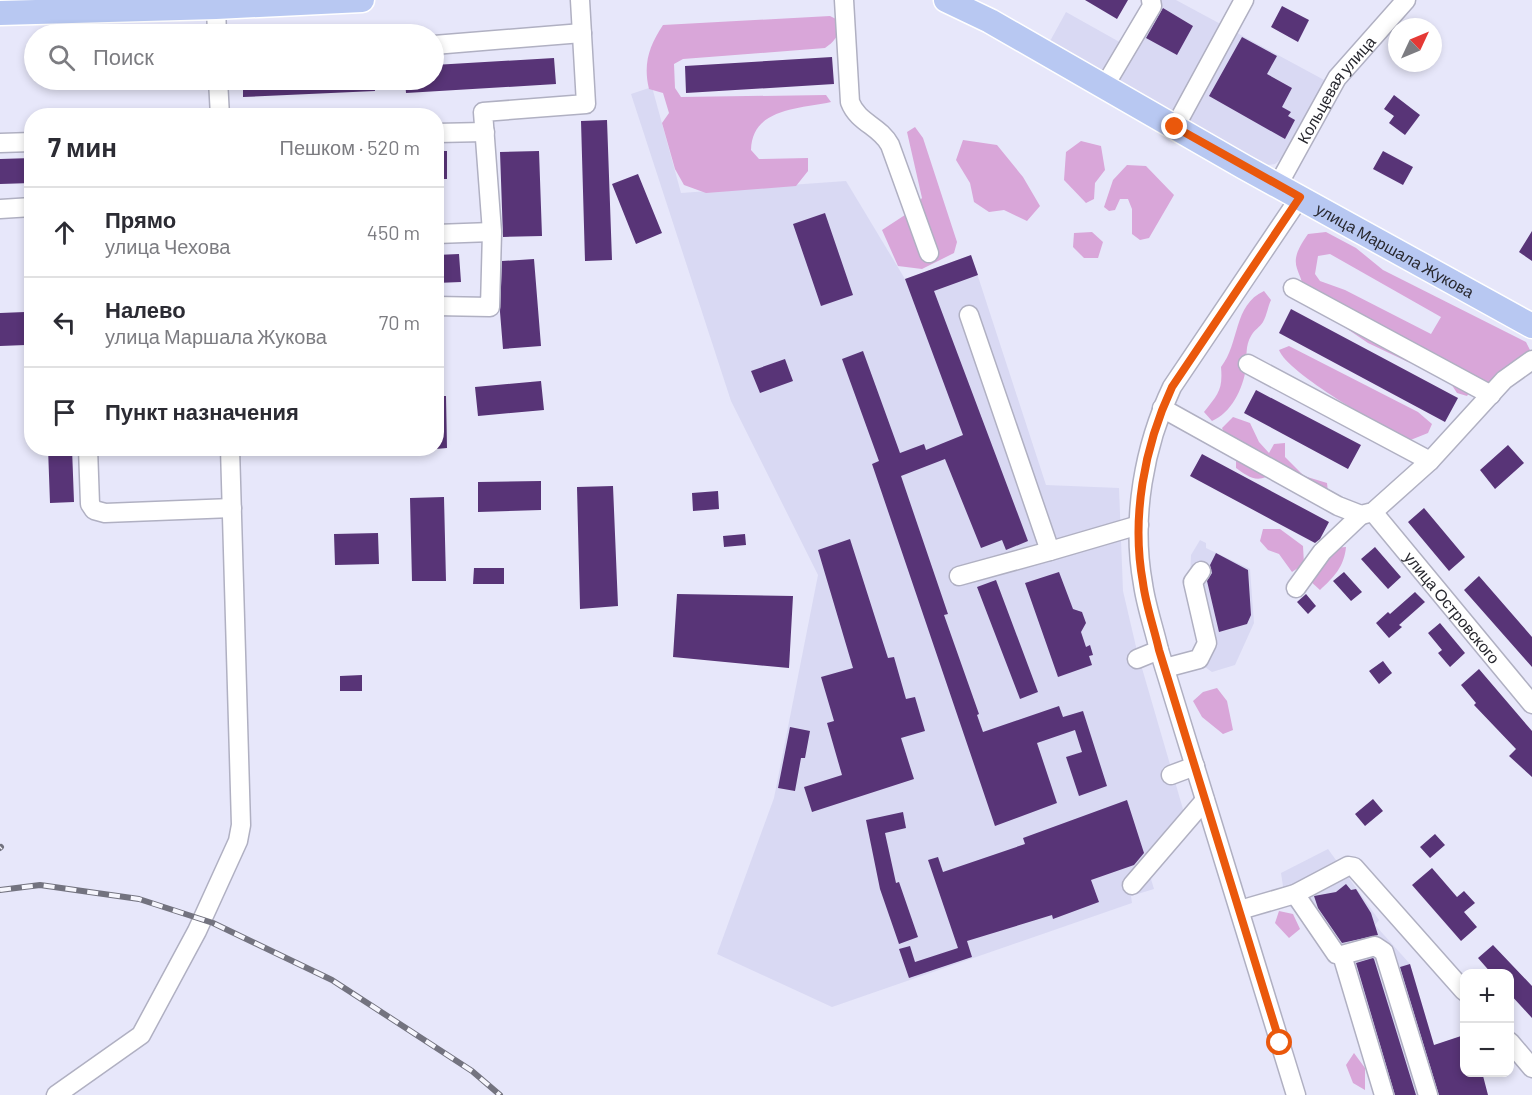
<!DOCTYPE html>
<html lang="ru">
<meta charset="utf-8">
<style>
:root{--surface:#fff;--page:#f2f2f3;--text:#2b2b33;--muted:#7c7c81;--line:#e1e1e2}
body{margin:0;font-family:Barlow,sans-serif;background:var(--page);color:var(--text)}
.controls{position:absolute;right:18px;bottom:18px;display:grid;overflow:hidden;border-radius:12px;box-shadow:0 3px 9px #0003}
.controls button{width:54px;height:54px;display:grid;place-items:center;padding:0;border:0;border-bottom:2px solid var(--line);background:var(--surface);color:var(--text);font:30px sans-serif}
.compass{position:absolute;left:1388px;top:18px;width:54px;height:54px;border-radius:50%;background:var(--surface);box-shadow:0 3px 9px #0003;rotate:46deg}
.stop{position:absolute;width:18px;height:18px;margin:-14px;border:4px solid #ea580c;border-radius:50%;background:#fff}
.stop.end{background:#ea580c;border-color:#fff;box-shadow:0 2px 6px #0008}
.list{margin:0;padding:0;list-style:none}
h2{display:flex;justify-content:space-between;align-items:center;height:78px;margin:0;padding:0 24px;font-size:26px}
h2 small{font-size:20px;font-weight:400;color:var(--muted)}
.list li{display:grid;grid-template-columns:39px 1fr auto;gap:18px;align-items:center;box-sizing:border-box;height:90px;padding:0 24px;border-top:2px solid var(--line)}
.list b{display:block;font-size:22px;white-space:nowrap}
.list p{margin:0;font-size:20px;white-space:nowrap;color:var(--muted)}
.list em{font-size:20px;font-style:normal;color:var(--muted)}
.icon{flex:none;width:33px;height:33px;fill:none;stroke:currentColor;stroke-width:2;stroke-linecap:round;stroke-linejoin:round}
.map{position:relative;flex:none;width:1532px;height:1095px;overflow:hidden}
.search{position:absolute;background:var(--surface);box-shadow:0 3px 9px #0003;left:24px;top:24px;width:420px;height:66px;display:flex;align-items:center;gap:15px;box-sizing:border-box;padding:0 21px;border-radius:33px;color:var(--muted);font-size:22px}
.panel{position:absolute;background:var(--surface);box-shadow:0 3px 9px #0003;left:24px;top:108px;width:420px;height:348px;border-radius:24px}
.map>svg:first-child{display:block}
.built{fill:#d9d9f3}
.green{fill:#d9a6d9;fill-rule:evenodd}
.building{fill:#583477}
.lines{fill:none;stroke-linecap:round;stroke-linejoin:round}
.minor-casing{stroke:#b0b0c2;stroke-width:21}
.major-casing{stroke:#fff;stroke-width:27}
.minor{stroke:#fff;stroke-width:18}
.major{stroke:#b8c8f2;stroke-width:24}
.rail-casing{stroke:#73737f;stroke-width:6}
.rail{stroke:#f6f6fd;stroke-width:4;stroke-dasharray:11;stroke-linecap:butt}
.route{stroke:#ea580c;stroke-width:8}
.labels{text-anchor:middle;stroke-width:6;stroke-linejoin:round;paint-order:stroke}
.street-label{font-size:16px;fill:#28282f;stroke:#f6f6fd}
</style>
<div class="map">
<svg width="1532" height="1095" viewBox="0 0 1532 1095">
<rect width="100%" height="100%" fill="#e7e7fa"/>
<path class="built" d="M1160,0H1176L1326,81L1284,156L1275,164L1267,165L1255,159L1049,43L1066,12L1132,49Z
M652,87L681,193L846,181L905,279L971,255L1046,485L1119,488L1123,591L1137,651L1185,816L1146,863L1154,889L1131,896L1132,903L832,1007L717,954L774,798L818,575L731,401L631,94Z
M1200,540L1206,543V548L1250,569L1254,623L1235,665L1212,672L1205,667L1194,671L1189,652L1193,650L1199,637L1190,582L1191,555Z
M1328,849L1379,920L1375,925L1410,964L1449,1095H1378L1331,936L1318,938L1289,905L1284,893L1281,873Z"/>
<path class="green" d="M830,16L840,21C839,34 837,40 825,48L683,59L674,64L675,88L681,97L826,95L831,102C799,109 752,108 751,150L759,159L808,158V171L796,186L706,193L684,185L675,169L662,123L669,113L663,93L649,89C643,64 649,46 663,25Z
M915,127L923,138L957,242L954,253L922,269L898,266L882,230L908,213L922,198L907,132Z
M963,140L997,145L1023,177L1040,206L1027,221L1004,210L989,212L974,202L970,183L956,160Z
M1081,141L1101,146L1105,170L1095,183L1094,199L1086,203L1064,180L1066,152Z
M1127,165L1146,166L1174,195L1149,238L1140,240L1132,234V209L1128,199H1120L1115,210L1109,211L1104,207L1113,180Z
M1092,232L1103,242L1098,258H1084L1073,247L1074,233Z
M1326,232L1356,248L1383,270L1526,342L1532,354L1497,380L1473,387L1467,396L1457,393L1448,379L1421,364L1408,362L1368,343L1334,320L1312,309L1303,298C1306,268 1282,270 1308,234ZM1330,254L1441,317L1431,334L1345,290L1320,281L1315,274L1318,256Z
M1264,291L1271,300C1268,306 1267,315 1263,322C1260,327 1254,330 1251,336C1245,346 1247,357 1246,368C1243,389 1231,413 1212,421L1204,412C1218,394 1223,390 1221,367C1240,343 1233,305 1264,291Z
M1289,346L1418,412L1432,424L1428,433L1408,441C1382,426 1288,374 1279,350Z
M1233,417L1250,423L1259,442L1269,453L1274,444L1285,443V457L1304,476L1327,483L1328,492L1228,440L1222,428Z
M1236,459L1263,468L1266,477C1254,482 1246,475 1236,468Z
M1263,529H1280L1303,546L1304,564L1292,572L1279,554L1268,550L1260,541Z
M1346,547C1344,567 1334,577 1320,590L1309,580L1333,548Z
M1217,688L1227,701L1233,730L1223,734L1202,717L1193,701L1203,692Z
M1279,911L1293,914L1300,929L1289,938L1275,923Z
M1354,1053L1365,1068V1090L1353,1083L1346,1065Z"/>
<path class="building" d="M1085,0H1128L1117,19Z
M1282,6L1309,20L1298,42L1271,27Z
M1163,8L1193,26L1177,55L1146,38Z
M1242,37L1277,56L1267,74L1292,88L1282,107L1291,112L1288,116L1295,120L1285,139L1209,96Z
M832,57L834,84L686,93L685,66Z
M554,58L556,84L406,93L405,80H434V65Z
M243,80H374L375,91L243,97Z
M1394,95L1420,115L1405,135L1389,123L1394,116L1384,109Z
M607,120L612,260L585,261L581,121Z
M436,151H447V179H436Z
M539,151L542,236L503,237L500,152Z
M1383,151L1413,167L1403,185L1373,169Z
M32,158V183L0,184V159Z
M638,174L662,233L636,244L612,184Z
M825,213L853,295L821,306L793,224Z
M1532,231V261L1519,252Z
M459,254L461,282L436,283V255Z
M971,255L978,275L934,291L1028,541L1006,550L1002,540L981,548L945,459L901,476L948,614L944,615L979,714L977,715L983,732L1059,706L1063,717L1083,711L1107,786L1079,796L1066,757L1082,752L1075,730L1037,743L1057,803L995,826L872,464L879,461L842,359L863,351L900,453L924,444L926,450L963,435L905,279Z
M534,259L541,346L503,349L500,312L502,261Z
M1291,309L1458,398L1445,422L1279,333Z
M25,312V321H32V332H26V345L0,346V313Z
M785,359L793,381L760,393L751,371Z
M541,381L544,410L478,416L475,387Z
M1256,390L1361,445L1348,469L1244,413Z
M436,396H446L447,448L436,449Z
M1508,445L1524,463L1495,489L1480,470Z
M48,448H72L74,502L50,503Z
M1202,454L1329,522L1320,539L1315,543L1190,476Z
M541,481V510L478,512V482Z
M613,486L618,606L580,609L577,487Z
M718,491L719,509L693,511L692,493Z
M444,497L446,581H412L410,498Z
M1424,508L1465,557L1449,571L1408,522Z
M378,533L379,564L335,565L334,534Z
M745,534L746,545L724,547L723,536Z
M850,539L888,658L894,657L906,699L915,697L925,731L901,738L914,779L812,812L804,787L842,775L827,723L834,721L821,677L853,668L818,550Z
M1375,547L1401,577L1388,589L1361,559Z
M1216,553L1248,570L1251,615L1247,624L1219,632L1207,581L1212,573L1210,565Z
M474,568H504V584H473Z
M1059,572L1073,609L1082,612L1086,623L1081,632L1086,647L1090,645L1093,655L1089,656L1092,665L1058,677L1025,583Z
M1344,572L1362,592L1351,601L1333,581Z
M1479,576L1532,637V667L1464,590Z
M996,580L1038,692L1020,699L977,587Z
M1415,592L1425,602L1399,625L1402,627L1389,638L1376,623L1388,612L1390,614Z
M677,594L793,596L789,668L673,657Z
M1306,594L1316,606L1308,614L1297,602Z
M1440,623L1465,653L1450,667L1438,653L1442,650L1428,633Z
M1383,661L1392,673L1379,684L1369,671Z
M1479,669L1532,731V777L1509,756L1516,749L1474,705L1476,703L1461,685Z
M362,675V691H340V676Z
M790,727L810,731L805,758H801L795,791L778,788Z
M1373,799L1383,811L1365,826L1355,814Z
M1127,800L1144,853L1134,865L1091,880L1099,902L1053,919L1052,915L967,941L972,957L909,978L899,949L910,946L915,962L958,948L928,860L938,857L943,872L1025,844L1023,838Z
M903,812L906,828L885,833L896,883L899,882L918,937L899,944L880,889L866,820Z
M1435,834L1445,845L1430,858L1420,847Z
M1432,868L1457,897L1464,891L1475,903L1464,912L1477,927L1461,941L1412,885Z
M1346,884L1351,890L1356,889L1371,913L1378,935L1342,943L1318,908L1314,896L1336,892Z
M1493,945L1532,986V1018L1509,993V974H1492L1478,958Z
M1373,958L1374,959L1416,1095H1395L1356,963Z
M1410,964L1434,1045L1464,1035V1072H1482L1488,1095H1439L1400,967Z"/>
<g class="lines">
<g class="minor-casing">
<g id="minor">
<path d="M844,0L850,102C858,123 880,126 890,145L929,253"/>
<path d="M216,7L217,34"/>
<path d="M434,45L582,33"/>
<path d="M218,80L220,116"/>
<path d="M1104,87L1152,6L1151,0"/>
<path d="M1175,127L1244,0"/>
<path d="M436,133L485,132"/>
<path d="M0,143L32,142"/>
<path id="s1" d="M1278,185L1337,78L1406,0"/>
<path d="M0,209L32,207"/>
<path d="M436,234L492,232"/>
<path d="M1293,288L1491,395"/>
<path d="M436,306L490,307L492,232L483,112L586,104L580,0"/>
<path d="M969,315L1050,551L1139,525"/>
<path d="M1248,364L1430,461"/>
<path d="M1162,408L1338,506L1361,515L1373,512L1430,461L1504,380L1532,360"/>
<path d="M88,448L90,504L94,510L105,513L232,508"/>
<path id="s2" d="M1373,512L1532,704"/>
<path d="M959,576L1050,551"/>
<path d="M1296,588L1322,552L1361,515"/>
<path d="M1137,659L1159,650"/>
<path d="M1165,668L1199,659L1207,643L1193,582L1201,571"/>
<path d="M1171,775L1195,766"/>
<path d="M1132,885L1205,800"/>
<path d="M1295,894L1336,954L1342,955L1375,946L1384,952L1428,1095"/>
<path d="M1240,910L1295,894L1348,866L1354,867L1464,991"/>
<path d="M1342,955L1384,1095"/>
<path d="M1510,1042L1532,1068"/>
<path d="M56,1095L141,1035L197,931L238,841L241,825L230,448"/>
<path d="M1296,1095L1159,650C1154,628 1146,606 1143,584C1131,518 1144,446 1172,387L1300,197"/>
</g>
</g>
<g class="major-casing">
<g id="major">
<path id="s3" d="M946,0L990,21L1244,167L1532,326"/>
<path d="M0,13L216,7L362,0"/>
</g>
</g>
<use href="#minor" class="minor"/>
<use href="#major" class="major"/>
<g class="rail-casing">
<path id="rail" d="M0,848L1,847
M0,890L40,885L139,899L213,923L332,980L472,1071L500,1095"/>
</g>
<use href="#rail" class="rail"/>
</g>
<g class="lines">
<path class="route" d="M1175,127L1300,197L1172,387C1144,447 1131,518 1143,583C1146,606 1154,628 1159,650L1280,1043"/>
</g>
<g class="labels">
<g class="street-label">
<text dy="6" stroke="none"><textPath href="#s1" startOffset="112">Кольцевая улица</textPath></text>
<text dy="6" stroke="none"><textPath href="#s3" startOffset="514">улица Маршала Жукова</textPath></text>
<text dy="6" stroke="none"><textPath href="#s2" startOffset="124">улица Островского</textPath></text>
</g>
</g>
</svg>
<div class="controls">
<button>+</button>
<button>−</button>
</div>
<svg class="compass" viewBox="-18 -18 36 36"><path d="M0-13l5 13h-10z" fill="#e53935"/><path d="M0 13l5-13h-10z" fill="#7c7c81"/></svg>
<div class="stop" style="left:1280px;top:1043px"></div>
<div class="stop end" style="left:1175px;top:127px"></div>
<div class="search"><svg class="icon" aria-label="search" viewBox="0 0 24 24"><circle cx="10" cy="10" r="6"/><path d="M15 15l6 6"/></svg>Поиск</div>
<section class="panel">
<h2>7 мин<small>Пешком · 520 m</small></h2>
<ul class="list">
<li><svg class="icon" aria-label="ahead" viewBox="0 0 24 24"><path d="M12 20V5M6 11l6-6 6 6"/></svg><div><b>Прямо</b><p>улица Чехова</p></div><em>450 m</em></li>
<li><svg class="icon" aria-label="left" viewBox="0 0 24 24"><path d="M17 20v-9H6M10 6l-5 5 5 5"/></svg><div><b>Налево</b><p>улица Маршала Жукова</p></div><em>70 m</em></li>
<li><svg class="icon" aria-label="arrive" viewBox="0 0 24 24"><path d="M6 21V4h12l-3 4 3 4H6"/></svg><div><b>Пункт назначения</b></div></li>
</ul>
</section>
</div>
